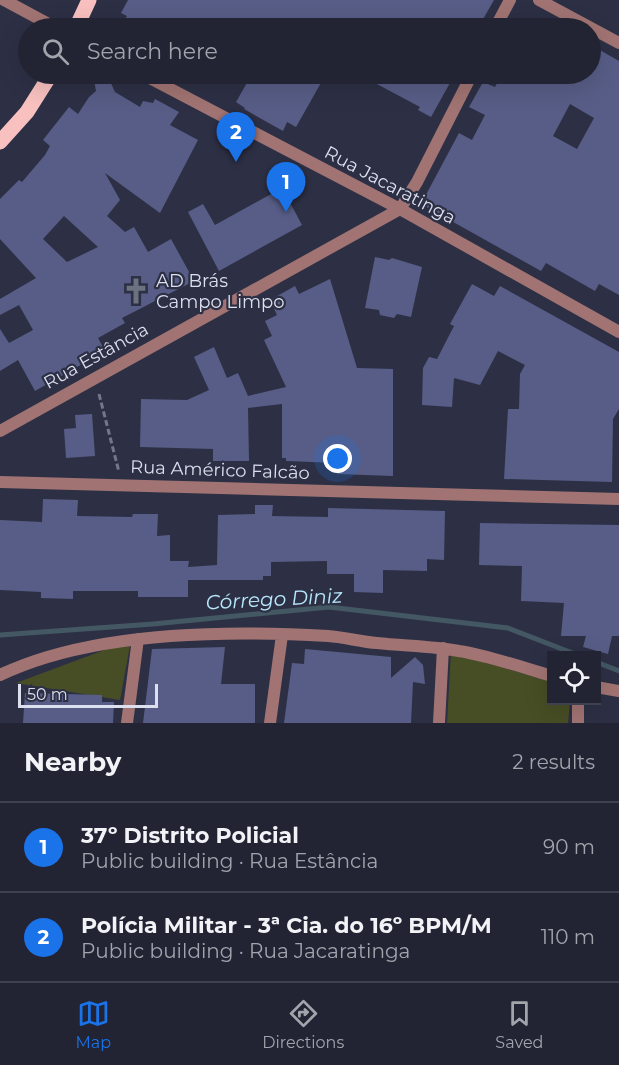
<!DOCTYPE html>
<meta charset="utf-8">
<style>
:root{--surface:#222434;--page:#2a2c3c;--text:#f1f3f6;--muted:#a2a4ac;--line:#3f414f;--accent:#1a73e8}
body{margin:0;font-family:Montserrat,sans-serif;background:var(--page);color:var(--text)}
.controls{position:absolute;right:18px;bottom:18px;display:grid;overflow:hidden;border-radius:0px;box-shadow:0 6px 24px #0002}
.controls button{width:54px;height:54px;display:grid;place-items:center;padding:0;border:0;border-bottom:2px solid var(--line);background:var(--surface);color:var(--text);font:30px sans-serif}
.scale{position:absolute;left:18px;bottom:15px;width:140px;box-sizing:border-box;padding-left:6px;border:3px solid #dcdfed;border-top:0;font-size:16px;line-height:21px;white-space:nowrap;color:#dcdfed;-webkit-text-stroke:4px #2d3045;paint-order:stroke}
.you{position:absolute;left:338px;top:459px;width:21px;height:21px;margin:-15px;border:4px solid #fff;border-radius:50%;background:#1a73e8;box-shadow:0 0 0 9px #1a73e833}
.badge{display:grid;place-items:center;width:39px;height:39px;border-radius:50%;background:var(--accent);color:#fff;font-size:20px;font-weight:700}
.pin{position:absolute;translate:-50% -50px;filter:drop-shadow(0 2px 3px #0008)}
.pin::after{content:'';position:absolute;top:32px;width:21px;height:18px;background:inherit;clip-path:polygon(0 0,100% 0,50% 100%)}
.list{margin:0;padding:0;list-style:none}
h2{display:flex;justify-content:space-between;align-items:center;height:78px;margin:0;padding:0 24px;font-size:26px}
h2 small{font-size:20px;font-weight:400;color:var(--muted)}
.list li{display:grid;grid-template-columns:39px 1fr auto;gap:18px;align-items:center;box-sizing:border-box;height:90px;padding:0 24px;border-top:2px solid var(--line)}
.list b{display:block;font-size:22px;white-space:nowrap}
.list p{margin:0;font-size:20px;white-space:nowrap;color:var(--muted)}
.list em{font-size:20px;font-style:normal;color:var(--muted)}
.icon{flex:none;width:33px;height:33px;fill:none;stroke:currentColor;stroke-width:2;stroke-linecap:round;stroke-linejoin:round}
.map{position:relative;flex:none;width:619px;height:723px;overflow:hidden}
.search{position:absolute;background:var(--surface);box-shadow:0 6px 24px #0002;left:18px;right:18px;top:18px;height:66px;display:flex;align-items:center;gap:15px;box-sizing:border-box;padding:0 21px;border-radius:33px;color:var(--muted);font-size:22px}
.sheet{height:258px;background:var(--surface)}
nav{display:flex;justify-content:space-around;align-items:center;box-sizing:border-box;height:84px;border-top:2px solid var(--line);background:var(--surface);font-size:16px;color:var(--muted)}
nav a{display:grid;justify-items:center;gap:3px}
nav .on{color:var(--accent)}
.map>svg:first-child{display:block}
.green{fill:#474e25}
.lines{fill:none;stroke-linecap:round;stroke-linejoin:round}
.stream{stroke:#435863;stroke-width:5}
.building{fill:#575d86;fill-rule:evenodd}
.path{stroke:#747789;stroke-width:3;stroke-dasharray:6 3;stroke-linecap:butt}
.street{stroke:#a17473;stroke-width:12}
.primary{stroke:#f8c1bf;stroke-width:15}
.labels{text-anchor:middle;stroke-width:4.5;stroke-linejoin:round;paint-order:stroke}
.street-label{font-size:18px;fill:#dcdfed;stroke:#2d3045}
.poi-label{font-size:18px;fill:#dcdfed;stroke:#2d3045;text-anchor:start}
.water-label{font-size:20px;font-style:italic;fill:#b7e8fc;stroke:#2d3045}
</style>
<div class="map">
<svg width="619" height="723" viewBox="0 0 619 723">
<rect width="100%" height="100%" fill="#2d3045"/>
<path class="green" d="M131,640L120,700L16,683Z
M451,652L551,682L552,700L570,701L568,723H447Z"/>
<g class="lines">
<path class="stream" d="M0,635L153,624L329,607L508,628L580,656
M596,662L619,671"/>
</g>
<path class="building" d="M128,0H494L478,28H120L127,16L121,13Z
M591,45L619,61V295L599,284L595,291L546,263L541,271L421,204L459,133L472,140L485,115L469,107L483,82L495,87L502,74H591ZM570,104L594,118L577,149L553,136Z
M93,74H98L109,79L115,92L140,107L143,101L153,103L155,99L179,112L170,125L198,140L160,213L105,173L120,200L107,216L125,232L134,227L148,252L171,239L194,281L122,318L125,323L98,338L105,351L35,391L18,360L0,371V329L9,343L33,330L19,305L0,315V299L36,278L0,239V199L19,180L22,182L45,155L50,146L43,140L69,107L78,114L89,97L96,91ZM64,216L98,247L67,262L43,239Z
M252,74H326L296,127L287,122L283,131L244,109L245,108L236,102Z
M358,74H455L431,117L418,110L420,107Z
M282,188L302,225L219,271L188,212L203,204L215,225Z
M375,257L389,260L392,258L422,267L411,317L397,314L394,318L380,315L379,310L365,308Z
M330,279L357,368L393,369V476L337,474V463L286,461V458H282V404L248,408L249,461H213V449L140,447L141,399L187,400L209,390L194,357L214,347L227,378L238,373L248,396L286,387L264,340L272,336L265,321L277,315L270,300L295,286L299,294Z
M472,284L494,296L500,286L619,352V409L613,419L612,482L504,479L508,409H519L520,374L525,365L498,351L480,385L454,378L452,407L422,405L423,368L429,357L437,359L454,326L450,324Z
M92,414L95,456L66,458L64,429L76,428L75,415Z
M43,499L78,500L77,516L132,517L133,514H158L157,536L170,535V561H189L188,567L217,565L218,515L255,514V505H273L272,516L328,517V508L445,511L444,560L427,559V571L383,570V593L354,592V574H327V561L271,562V576H263V580H188V597H138V591H73V599L41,598V592L0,590V520L42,522Z
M480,523L619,525V636H612L608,654L583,647L586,636H561L564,603L521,601L522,566L479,565Z
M225,647L221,684H255V723H143L152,649Z
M305,649L391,657V678L415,657L423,665L425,684L413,682L411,723H284L292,663L304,664Z
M25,693L102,695V702H114L113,723H23Z"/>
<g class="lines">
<path class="path" d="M99,394L119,472"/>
<path class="street" d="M4,0L56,28
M539,0L619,43
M495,28L510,0
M142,74L400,209L619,332
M0,431L400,209L417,182L472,74
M0,482L619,499
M0,675C92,631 227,630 328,636C344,637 361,642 377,643C405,646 432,646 459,651C490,656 521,667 552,676
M596,687L619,691
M578,700V723
M127,723L138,639
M270,723L282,635
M439,723L443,648"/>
<path class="primary" d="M76,28L89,0
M0,142L27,112L51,74"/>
</g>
<defs>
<g id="church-bare" transform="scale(2.07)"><path d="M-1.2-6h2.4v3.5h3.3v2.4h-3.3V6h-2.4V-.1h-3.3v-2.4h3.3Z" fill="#6b7280" stroke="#2d3045" stroke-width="2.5" paint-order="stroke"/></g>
</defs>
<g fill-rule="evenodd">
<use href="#church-bare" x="136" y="291"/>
</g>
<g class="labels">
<g class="street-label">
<text transform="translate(390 185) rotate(28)" y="6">Rua Jacaratinga</text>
<text transform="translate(96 356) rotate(-29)" y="6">Rua Estância</text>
<text transform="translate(220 470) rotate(2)" y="6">Rua Américo Falcão</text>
</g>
<g class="poi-label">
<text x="156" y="287">AD Brás<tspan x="156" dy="21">Campo Limpo</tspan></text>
</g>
<g class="water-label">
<text transform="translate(274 599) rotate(-3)" y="7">Córrego Diniz</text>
</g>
</g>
</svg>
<div class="controls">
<button><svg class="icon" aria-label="locate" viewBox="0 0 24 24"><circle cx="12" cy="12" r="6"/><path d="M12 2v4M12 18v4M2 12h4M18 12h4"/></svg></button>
</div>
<div class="scale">50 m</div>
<div class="you"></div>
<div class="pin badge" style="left:286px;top:212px">1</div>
<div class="pin badge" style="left:236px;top:162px">2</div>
<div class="search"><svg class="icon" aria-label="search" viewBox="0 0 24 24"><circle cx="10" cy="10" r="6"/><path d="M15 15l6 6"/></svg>Search here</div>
</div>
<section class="sheet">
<h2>Nearby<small>2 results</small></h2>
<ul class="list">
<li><span class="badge">1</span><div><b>37º Distrito Policial</b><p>Public building · Rua Estância</p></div><em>90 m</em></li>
<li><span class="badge">2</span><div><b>Polícia Militar - 3ª Cia. do 16º BPM/M</b><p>Public building · Rua Jacaratinga</p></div><em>110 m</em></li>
</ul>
</section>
<nav>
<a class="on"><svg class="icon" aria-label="map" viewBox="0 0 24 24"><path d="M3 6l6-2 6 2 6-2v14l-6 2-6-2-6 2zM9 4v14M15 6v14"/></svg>Map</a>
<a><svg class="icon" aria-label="directions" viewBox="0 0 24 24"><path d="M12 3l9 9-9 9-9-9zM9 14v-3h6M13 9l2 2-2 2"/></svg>Directions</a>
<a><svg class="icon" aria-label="saved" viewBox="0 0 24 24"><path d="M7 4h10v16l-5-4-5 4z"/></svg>Saved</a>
</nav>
